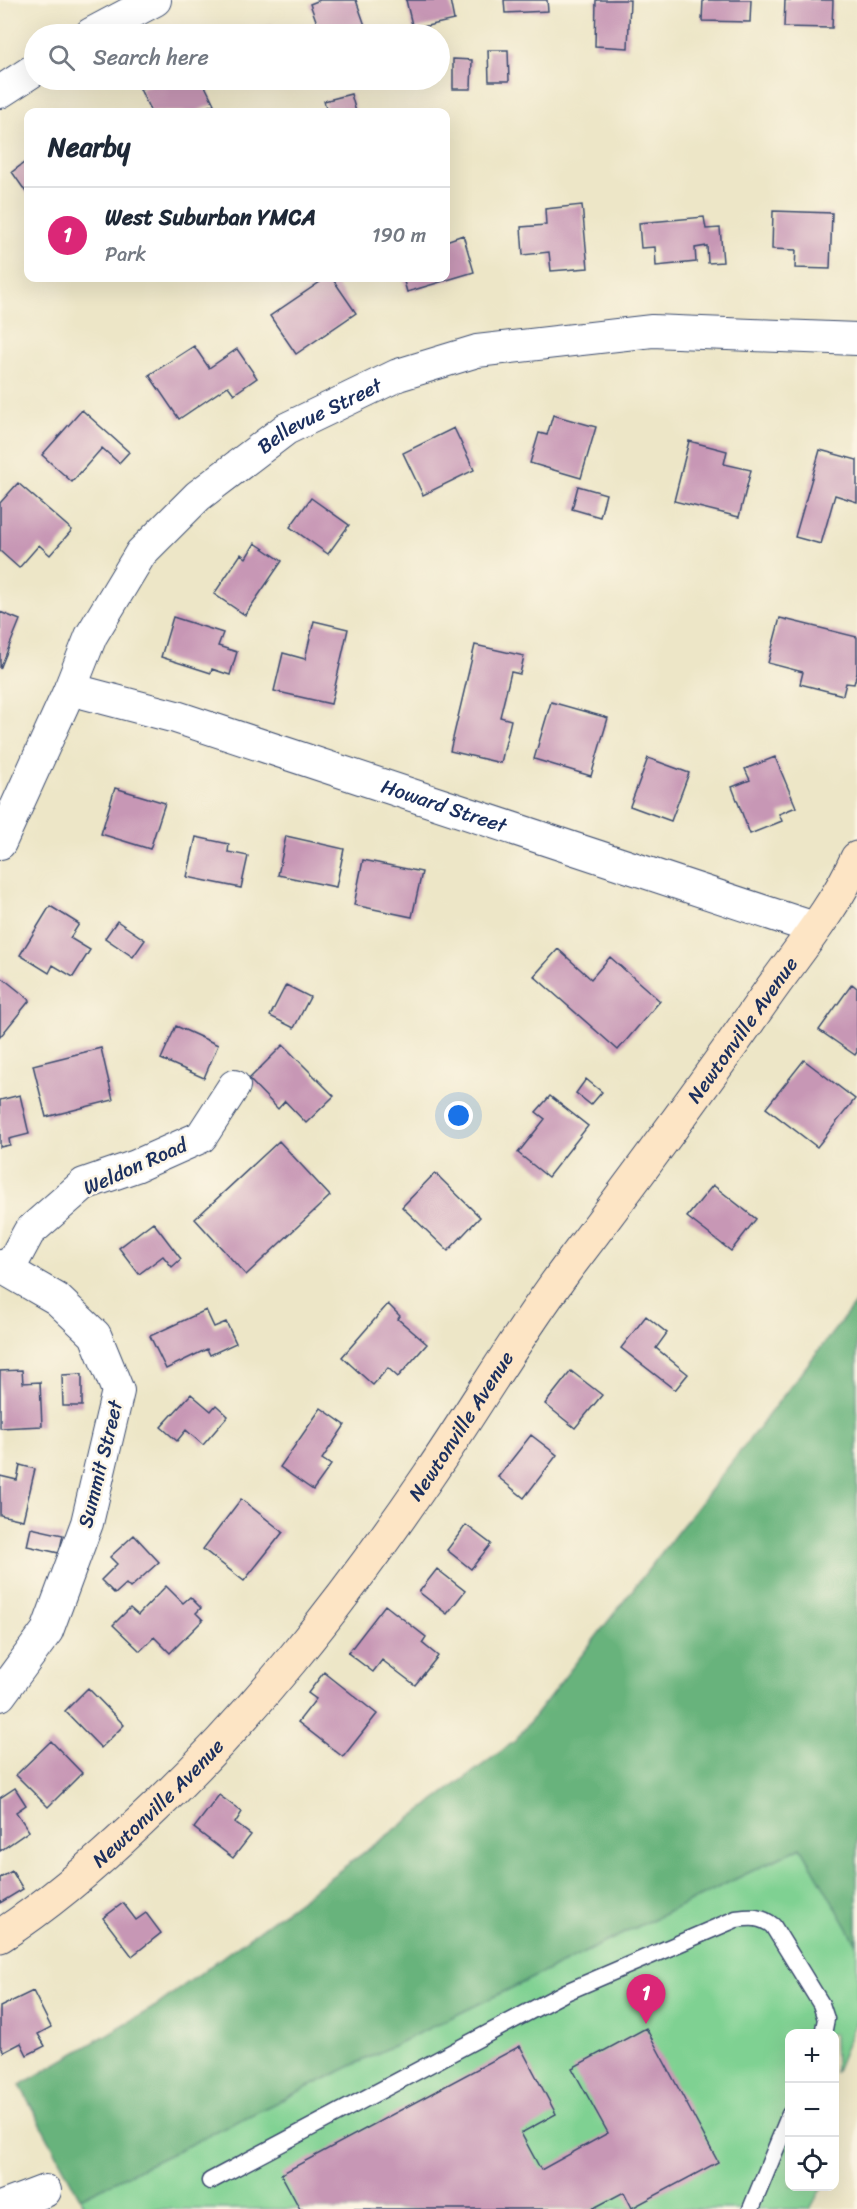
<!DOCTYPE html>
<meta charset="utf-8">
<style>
:root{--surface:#fff;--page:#f2f2f3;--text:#1f2937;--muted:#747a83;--line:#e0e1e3;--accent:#db2777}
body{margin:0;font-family:Sriracha,sans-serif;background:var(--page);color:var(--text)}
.controls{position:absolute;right:18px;bottom:18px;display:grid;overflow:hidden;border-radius:12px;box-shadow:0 6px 24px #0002}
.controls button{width:54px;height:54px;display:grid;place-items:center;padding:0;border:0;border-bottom:2px solid var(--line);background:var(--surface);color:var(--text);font:30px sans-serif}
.you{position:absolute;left:459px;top:1116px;width:21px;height:21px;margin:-15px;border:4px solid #fff;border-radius:50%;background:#1a73e8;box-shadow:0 0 0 9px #1a73e833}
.badge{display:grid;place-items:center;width:39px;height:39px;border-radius:50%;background:var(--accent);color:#fff;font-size:20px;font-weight:700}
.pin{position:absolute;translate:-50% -50px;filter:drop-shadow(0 2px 3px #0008)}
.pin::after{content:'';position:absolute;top:32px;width:21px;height:18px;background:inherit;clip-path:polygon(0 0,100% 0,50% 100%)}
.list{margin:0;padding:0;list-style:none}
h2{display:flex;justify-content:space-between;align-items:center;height:78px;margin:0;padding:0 24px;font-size:26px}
h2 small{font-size:20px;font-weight:400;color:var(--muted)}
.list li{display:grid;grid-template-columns:39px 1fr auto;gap:18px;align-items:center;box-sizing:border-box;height:96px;padding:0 24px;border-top:2px solid var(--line)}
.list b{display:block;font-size:22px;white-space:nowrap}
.list p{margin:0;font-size:20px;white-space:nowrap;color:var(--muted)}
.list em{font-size:20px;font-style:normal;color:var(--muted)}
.icon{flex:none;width:33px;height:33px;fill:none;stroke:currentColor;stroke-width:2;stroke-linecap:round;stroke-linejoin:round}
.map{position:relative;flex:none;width:857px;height:2209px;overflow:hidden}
.search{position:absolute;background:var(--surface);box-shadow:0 6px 24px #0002;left:24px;top:24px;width:426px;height:66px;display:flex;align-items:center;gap:15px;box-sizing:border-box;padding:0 21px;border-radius:33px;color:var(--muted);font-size:22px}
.panel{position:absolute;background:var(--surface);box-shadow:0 6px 24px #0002;left:24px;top:108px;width:426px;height:174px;border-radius:12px}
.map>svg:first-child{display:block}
.green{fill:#7fd192;stroke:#4d8078;stroke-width:1.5}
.forest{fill:#67b37c;stroke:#41716d;stroke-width:1.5}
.building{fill:#c797b5}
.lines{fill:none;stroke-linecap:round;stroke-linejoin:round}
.lane-casing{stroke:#3a4a6e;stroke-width:19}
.street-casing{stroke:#3a4a6e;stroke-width:34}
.secondary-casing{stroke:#3a4a6e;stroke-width:35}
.lane{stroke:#fff;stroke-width:16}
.street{stroke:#fff;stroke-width:32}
.secondary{stroke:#fde5c5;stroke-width:33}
.labels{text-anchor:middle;stroke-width:5;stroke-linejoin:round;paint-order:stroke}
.street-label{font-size:20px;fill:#1b2f5e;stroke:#fcf5e5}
</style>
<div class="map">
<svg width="857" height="2209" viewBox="0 0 857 2209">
<rect width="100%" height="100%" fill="#fcf5e5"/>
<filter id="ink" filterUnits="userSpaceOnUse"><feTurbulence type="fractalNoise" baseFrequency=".0167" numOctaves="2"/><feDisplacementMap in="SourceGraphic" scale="12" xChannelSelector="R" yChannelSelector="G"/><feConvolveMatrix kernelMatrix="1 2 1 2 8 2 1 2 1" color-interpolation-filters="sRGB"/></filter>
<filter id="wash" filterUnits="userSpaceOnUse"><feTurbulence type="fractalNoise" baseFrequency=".008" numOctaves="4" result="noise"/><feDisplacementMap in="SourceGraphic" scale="24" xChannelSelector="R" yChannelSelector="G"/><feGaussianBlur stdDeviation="1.35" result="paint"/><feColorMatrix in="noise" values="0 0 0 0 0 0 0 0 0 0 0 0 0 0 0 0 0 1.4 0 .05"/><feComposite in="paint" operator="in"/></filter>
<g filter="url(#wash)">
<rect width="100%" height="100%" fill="#ede6c7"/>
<path class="green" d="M802,1847L857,1944V2019L835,2073L834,2034H790V2186L822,2187L810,2209H85L80,2198Z"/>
<path class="forest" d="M857,1301V1944L801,1847L80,2198L20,2085L156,2006L515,1741Z"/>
<g id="blocks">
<path class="building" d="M320,0H356L368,34H321L310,4Z
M406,0H450L454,20L413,29Z
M504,0H547L548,11L505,13Z
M596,0H630L628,48L595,46Z
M703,0H751L750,22L702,21Z
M785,0H833L832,28L784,27Z
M272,24L277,34H249Z
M488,50H508L509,81H489Z
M453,59L472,60L471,89H453Z
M160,80H202L214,104L195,112H151L140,89Z
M351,94L356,112H327L324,101Z
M28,160V195L12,172Z
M582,205L588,268L551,271L549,252L523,255L521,227L546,225L545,209Z
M773,211L832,213L830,269L795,268L796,250L772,249Z
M704,217L706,229L720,228L723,262L708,263L707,246L695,248L696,262L656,266L655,247L641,248L639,223Z
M463,235L474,272L407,292L403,278H446V241Z
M326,278H332L356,313L296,354L270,316Z
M194,346L209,368L237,349L257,378L234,394L228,386L179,419L149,375Z
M82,410L129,452L119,463L102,448L72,482L42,455Z
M553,415L596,427L581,478L530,463L539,433L547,435Z
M454,428L474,470L423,495L403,453Z
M689,441L727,451L724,464L751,470L739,517L674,501Z
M820,450L857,460V502L835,495L821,544L795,537Z
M18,483L72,530L50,555L39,545L19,568L0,551V503Z
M578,486L606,494L600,517L572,509Z
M311,498L349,525L328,554L290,527Z
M255,543L282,561L245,615L214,594L241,554L246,558Z
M0,612L20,620L0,669Z
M173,617L223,633L218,646L237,652L230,675L212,669L211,673L161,657Z
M780,618L857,637V673L854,684L846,683L843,695L800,684L803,672L768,663Z
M314,621L348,629L331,704L274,691L283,653L305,659Z
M475,645L524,656L520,674L511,672L500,717L511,720L501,763L450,751Z
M551,702L608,718L591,776L534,759Z
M775,757L796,807L779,814L782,821L750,834L732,787L750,780L745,769Z
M648,758L689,773L671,821L630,806Z
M115,788L165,803L150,849L101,834Z
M286,836L344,849L336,887L278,875Z
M196,837L229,844L228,852L248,856L241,888L187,877Z
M363,860L422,872L412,917L354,905Z
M50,906L79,924L70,938L90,950L73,977L53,965L49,973L20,955Z
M117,921L145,940L133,957L105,938Z
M558,949L591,979L610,957L660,1001L618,1050L534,976Z
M0,976L30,1000L0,1037Z
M852,984L857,988V1052L855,1055L819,1030Z
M286,985L310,997L294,1028L270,1016Z
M176,1026L218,1045L204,1078L161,1059Z
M283,1045L334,1096L306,1123L285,1101L278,1109L249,1079Z
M101,1048L113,1100L46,1117L33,1065Z
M804,1060L855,1099L817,1147L766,1108Z
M586,1079L602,1092L591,1105L576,1093Z
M20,1095L29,1134L9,1139L10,1145L0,1147V1100Z
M550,1096L588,1126L548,1177L518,1153L545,1119L536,1112Z
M279,1141L330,1196L246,1275L195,1219Z
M435,1173L480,1217L448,1251L402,1207Z
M713,1185L756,1219L731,1251L687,1217Z
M153,1222L181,1259L172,1267L163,1256L139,1274L119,1248Z
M388,1304L400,1316L398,1319L427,1344L398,1377L388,1368L373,1385L342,1357Z
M206,1310L214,1327L226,1322L236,1343L210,1355L207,1349L166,1369L150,1336Z
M646,1316L667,1333L656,1348L688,1374L675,1390L621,1348Z
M22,1370L23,1383L40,1382L42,1426L0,1428V1371Z
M571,1371L602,1395L575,1428L545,1404Z
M82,1374V1406H63L62,1375Z
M191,1394L211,1411L216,1405L228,1416L203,1445L186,1430L177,1441L161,1427Z
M321,1408L345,1425L322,1459L331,1465L313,1490L280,1467Z
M531,1435L557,1455L524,1498L498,1477Z
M20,1465L35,1469L23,1520L0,1515V1476L17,1480Z
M241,1499L283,1532L244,1581L203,1549Z
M466,1525L491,1544L471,1569L447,1550Z
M31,1528L63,1535L59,1553L27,1546Z
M134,1535L159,1562L130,1588L126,1584L115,1594L101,1580L117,1564L110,1557Z
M437,1569L465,1591L447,1614L419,1592Z
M166,1586L183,1603L190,1597L201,1608L196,1613L203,1620L170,1653L154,1637L140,1651L113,1625L130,1608L138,1615Z
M385,1605L426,1637L422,1643L438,1656L415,1685L382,1660L373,1672L348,1653Z
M324,1672L377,1714L343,1757L298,1722L316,1699L308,1693Z
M88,1688L124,1725L101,1748L65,1711Z
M51,1741L82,1773L48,1807L16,1775Z
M15,1788L26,1805L16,1812L29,1831L0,1851V1798Z
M219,1795L242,1812L235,1823L251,1835L233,1858L194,1828Z
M12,1871L23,1889L0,1903V1878Z
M123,1903L136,1920L146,1913L161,1933L132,1956L103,1918Z
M33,1991L51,2027L38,2034L45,2046L27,2055L21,2043L4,2052L0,2045V2007Z
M646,2028L718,2162L632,2208L624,2192L592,2209H300L281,2174L520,2046L556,2114L521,2133L541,2170L608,2133L572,2068Z"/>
</g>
</g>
<g filter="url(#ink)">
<use href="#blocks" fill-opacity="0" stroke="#3a4a6e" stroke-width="1.5"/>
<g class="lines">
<g class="lane-casing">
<path id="lane" d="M210,2181L566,1992L736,1919C751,1917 761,1916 773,1926L821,2004L826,2019L823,2034
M751,2209L790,2114"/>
</g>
<g class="street-casing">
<g id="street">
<path d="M91,34L155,0"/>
<path d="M0,92L34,70"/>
<path id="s1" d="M70,689L176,717L814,928"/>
<path id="s2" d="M0,843L70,689L91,636L141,553L198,496L286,429L398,375L477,351L652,331L857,339"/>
<path d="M0,1266L57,1299L95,1335L118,1391L87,1523L47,1631L0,1695"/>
<path d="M9,1269L29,1232L84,1184L136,1166L201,1137L234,1086"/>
<path d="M0,2208L45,2191"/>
</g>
</g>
<g class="secondary-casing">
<g id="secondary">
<path id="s3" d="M0,1936C51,1903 96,1864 140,1822C251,1719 344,1600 429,1475C476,1406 518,1334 568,1267C637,1176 704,1085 769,992C799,950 837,904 857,858"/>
</g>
</g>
<use href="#lane" class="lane"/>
<use href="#street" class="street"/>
<use href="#secondary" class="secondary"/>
</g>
</g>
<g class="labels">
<g class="street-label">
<text dy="7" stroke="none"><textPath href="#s2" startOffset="550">Bellevue Street</textPath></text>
<text dy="7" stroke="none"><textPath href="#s1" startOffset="392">Howard Street</textPath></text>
<text dy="7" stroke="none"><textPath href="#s3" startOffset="1178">Newtonville Avenue</textPath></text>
<text transform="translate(135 1166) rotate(-24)" y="7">Weldon Road</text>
<text dy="7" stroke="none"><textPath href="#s3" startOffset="692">Newtonville Avenue</textPath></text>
<text transform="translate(100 1464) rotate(-76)" y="7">Summit Street</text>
<text dy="7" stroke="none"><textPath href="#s3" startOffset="207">Newtonville Avenue</textPath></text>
</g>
</g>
</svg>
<div class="controls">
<button>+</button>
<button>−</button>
<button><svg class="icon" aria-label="locate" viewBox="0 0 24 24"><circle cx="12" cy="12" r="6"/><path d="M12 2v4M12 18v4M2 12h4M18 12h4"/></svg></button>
</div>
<div class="you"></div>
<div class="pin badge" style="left:646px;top:2024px">1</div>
<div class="search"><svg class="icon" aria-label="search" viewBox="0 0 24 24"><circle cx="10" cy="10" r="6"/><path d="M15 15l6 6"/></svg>Search here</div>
<section class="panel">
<h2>Nearby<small></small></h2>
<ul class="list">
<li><span class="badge">1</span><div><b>West Suburban YMCA</b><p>Park</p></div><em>190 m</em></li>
</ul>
</section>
</div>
